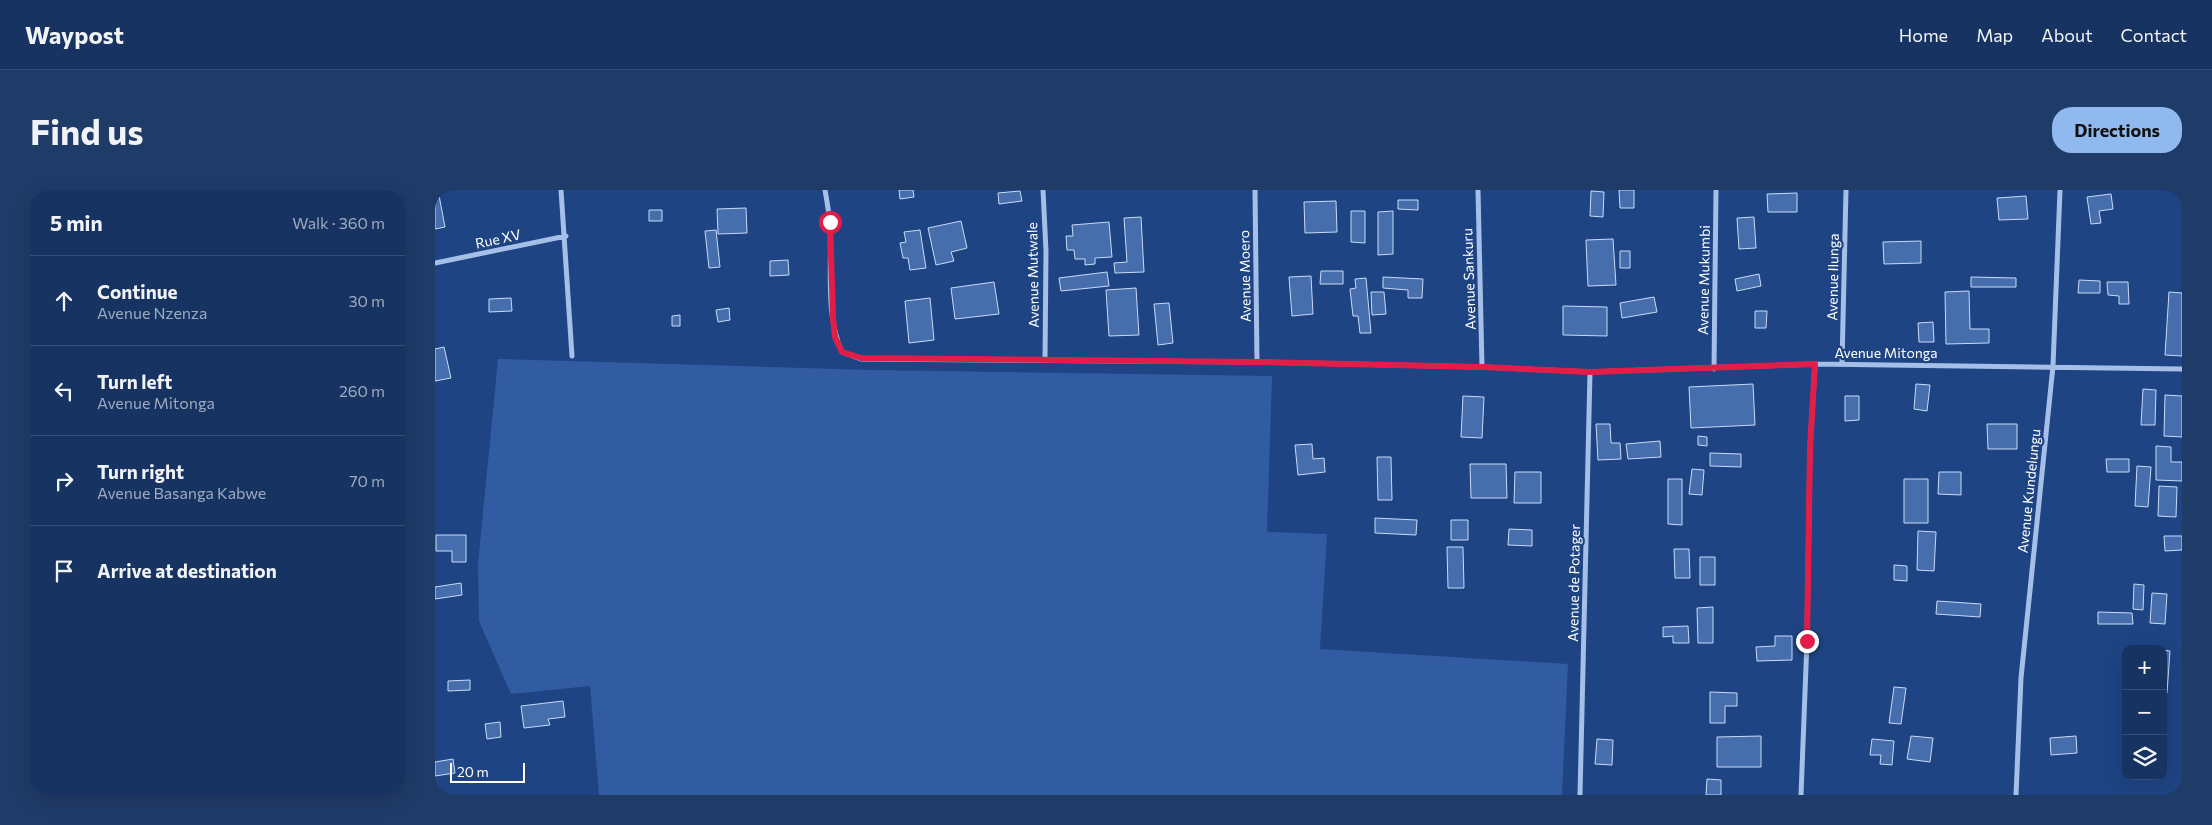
<!DOCTYPE html>
<meta charset="utf-8">
<style>
:root{--surface:#163362;--page:#1f3b68;--text:#f1f3f6;--muted:#9eaabe;--line:#354e77;--accent:#90b9f0}
body{margin:0;font-family:Commissioner,sans-serif;background:var(--page);color:var(--text)}
.controls{position:absolute;right:15px;bottom:15px;display:grid;overflow:hidden;border-radius:10px;box-shadow:0 5px 20px #0002}
.controls button{width:45px;height:45px;display:grid;place-items:center;padding:0;border:0;border-bottom:1px solid var(--line);background:var(--surface);color:var(--text);font:25px sans-serif}
.scale{position:absolute;left:15px;bottom:12px;width:75px;box-sizing:border-box;padding-left:5px;border:2px solid #fff;border-top:0;font-size:14px;line-height:18px;white-space:nowrap;color:#fff;-webkit-text-stroke:4px #1e4483;paint-order:stroke}
.stop{position:absolute;width:15px;height:15px;margin:-11px;border:4px solid #e11d48;border-radius:50%;background:#fff}
.stop.end{background:#e11d48;border-color:#fff;box-shadow:0 1px 5px #0008}
.list{margin:0;padding:0;list-style:none}
h2{display:flex;justify-content:space-between;align-items:center;height:65px;margin:0;padding:0 20px;font-size:21px}
h2 small{font-size:16px;font-weight:400;color:var(--muted)}
.list li{display:grid;grid-template-columns:32px 1fr auto;gap:15px;align-items:center;box-sizing:border-box;height:90px;padding:0 20px;border-top:1px solid var(--line)}
.list b{display:block;font-size:19px;white-space:nowrap}
.list p{margin:0;font-size:16px;white-space:nowrap;color:var(--muted)}
.list em{font-size:16px;font-style:normal;color:var(--muted)}
.icon{flex:none;width:28px;height:28px;fill:none;stroke:currentColor;stroke-width:2;stroke-linecap:round;stroke-linejoin:round}
.map{position:relative;flex:none;width:1747px;height:605px;overflow:hidden;border-radius:20px}
header{display:flex;align-items:center;gap:30px;box-sizing:border-box;height:70px;padding:0 25px;background:var(--surface);border-bottom:1px solid var(--line)}
header strong{font-size:24px}
nav{display:flex;gap:28px;margin-inline-start:auto;font-size:18px}
.intro{display:flex;align-items:center;justify-content:space-between;box-sizing:border-box;height:120px;padding:0 30px}
h1{margin:0;font-size:35px}
.button{padding:12px 22px;border-radius:20px;background:var(--accent);color:#111;font-size:18px;font-weight:700}
main{display:flex;gap:30px;padding:0 30px}
aside{flex:1;background:var(--surface);border-radius:20px;box-shadow:0 5px 20px #0002}
.map>svg:first-child{display:block}
.green{fill:#325ca1}
.building{fill:#466dac;stroke:#c9dbf7}
.lines{fill:none;stroke-linecap:round;stroke-linejoin:round}
.street{stroke:#a5bfe9;stroke-width:5}
.route{stroke:#e11d48;stroke-width:6}
.labels{text-anchor:middle;stroke-width:4.5;stroke-linejoin:round;paint-order:stroke}
.street-label{font-size:14px;fill:#fff;stroke:#1e4483}
</style>
<header>
<strong>Waypost</strong>
<nav><a>Home</a><a>Map</a><a>About</a><a>Contact</a></nav>
</header>
<div class="intro"><h1>Find us</h1><a class="button">Directions</a></div>
<main>
<aside>
<h2>5 min<small>Walk · 360 m</small></h2>
<ul class="list">
<li><svg class="icon" aria-label="ahead" viewBox="0 0 24 24"><path d="M12 20V5M6 11l6-6 6 6"/></svg><div><b>Continue</b><p>Avenue Nzenza</p></div><em>30 m</em></li>
<li><svg class="icon" aria-label="left" viewBox="0 0 24 24"><path d="M17 20v-9H6M10 6l-5 5 5 5"/></svg><div><b>Turn left</b><p>Avenue Mitonga</p></div><em>260 m</em></li>
<li><svg class="icon" aria-label="right" viewBox="0 0 24 24"><path d="M7 20v-9h11M14 6l5 5-5 5"/></svg><div><b>Turn right</b><p>Avenue Basanga Kabwe</p></div><em>70 m</em></li>
<li><svg class="icon" aria-label="arrive" viewBox="0 0 24 24"><path d="M6 21V4h12l-3 4 3 4H6"/></svg><div><b>Arrive at destination</b></div></li>
</ul>
</aside>
<div class="map">
<svg width="1747" height="605" viewBox="0 0 1747 605">
<rect width="100%" height="100%" fill="#1e4483"/>
<path class="green" d="M63,169L436,180L837,186L832,342L892,344L885,459L1133,474L1127,605H164L155,496L76,504L44,431L43,374Z"/>
<path class="building" d="M3,0L10,37L0,39V1Z
M464,0H478L479,7L465,9Z
M1184,0H1199V18H1185Z
M585,1L587,11L564,14L563,3Z
M1156,1L1169,2L1168,27L1155,26Z
M1362,3V22H1333L1332,4Z
M1676,4L1678,19L1664,21L1666,33L1656,34L1652,7Z
M1591,6L1593,29L1564,30L1562,8Z
M963,10H983V20L963,19Z
M901,11L902,42L870,43L869,12Z
M311,18L312,43L283,44L282,19Z
M214,20H227V31H214Z
M916,21H930V53L916,52Z
M958,21V64L943,65V22Z
M706,27L709,82L680,83L679,73L692,72L689,28Z
M1319,27L1321,58L1304,59L1302,28Z
M526,31L532,58L516,62L519,71L501,75L493,38Z
M674,32L677,67L660,68V74L650,75V69H640L639,60H632L631,46H638L637,35Z
M281,40L285,77L274,78L270,41Z
M485,40L491,78L475,80L473,68H468L465,53L471,52L469,42Z
M1178,49L1181,95L1153,96L1151,50Z
M1486,51V73L1449,74L1448,52Z
M1185,61H1195V78H1185Z
M353,70L354,85L335,86V71Z
M886,81H908V94H885Z
M672,82L674,96L626,101L624,88Z
M1324,84L1326,96L1302,101L1300,89Z
M876,86L878,124L857,126L854,87Z
M948,87L988,89L987,108H973V100L948,98Z
M1536,87L1581,88V97H1536Z
M931,88L936,143H925L923,126H918L915,99L921,98L920,89Z
M1644,90L1665,91V103H1643Z
M559,92L564,124L520,129L516,98Z
M1672,92H1693L1694,114H1684V106L1673,105Z
M701,98L704,145L674,146L671,100Z
M1534,101L1535,139H1554V153L1511,154L1510,102Z
M936,102H949L951,124L937,125Z
M1734,102L1747,103V166L1730,165Z
M1219,107L1222,122L1187,128L1185,113Z
M76,108L77,121L54,122V109Z
M495,108L499,150L474,153L470,111Z
M734,113L738,153L723,155L719,114Z
M1128,116L1172,117V146L1128,145Z
M294,118L295,130L283,132L281,120Z
M1320,121H1332L1331,138H1320Z
M245,125V136H237V126Z
M1498,132L1499,152H1484L1483,133Z
M9,157L16,188L0,191V159Z
M1318,194L1320,235L1256,238L1254,197Z
M1481,194L1495,195L1492,221L1479,219Z
M1708,199L1721,200L1720,235H1706Z
M1730,205L1747,206V247L1729,246Z
M1028,206L1049,207L1047,248L1026,247Z
M1410,206H1424V230L1410,231Z
M1161,234H1175L1176,253H1185L1186,269L1163,270Z
M1552,234H1582V259H1553Z
M1263,246L1272,247V256L1263,255Z
M1225,251L1226,267L1193,269L1191,254Z
M877,254L878,269L889,268L890,282L863,285L860,255Z
M1721,256L1736,257V272H1747V291L1721,290Z
M1275,263L1306,264V277L1275,276Z
M942,267H956L957,310H943Z
M1671,269H1694V282H1672Z
M1035,274H1071L1072,308H1036Z
M1702,276L1716,277L1713,317L1700,316Z
M1257,279L1269,280L1267,305L1254,304Z
M1080,282H1106V313H1079Z
M1504,282H1526V305L1503,304Z
M1233,289H1247V335L1233,334Z
M1469,289H1493V333H1469Z
M1724,296L1742,297L1741,327L1723,326Z
M940,328L982,330L981,345L940,343Z
M1016,330H1033V350H1016Z
M1074,339L1097,340V356L1073,355Z
M1483,341L1501,342L1499,381L1482,380Z
M1,345H31V372H17V361H1Z
M1729,346H1747V360L1730,361Z
M1012,357H1028L1029,398H1013Z
M1239,359H1254L1255,388H1240Z
M1265,367H1280V395H1265Z
M1459,375L1472,376V391L1459,390Z
M26,393L27,405L0,409V397Z
M1699,394L1709,395L1708,420L1698,419Z
M1717,403L1732,404L1730,434L1715,433Z
M1502,411L1546,414L1545,427L1501,424Z
M1278,417V453H1263L1262,418Z
M1663,422L1697,423L1698,434H1663Z
M1253,436L1254,453H1238V446L1228,447V437Z
M1340,446H1357V470L1322,471L1321,457L1340,456Z
M1728,460L1735,461L1732,503H1728Z
M35,490V500L13,501V491Z
M1459,497L1471,498L1466,534L1454,533Z
M1275,502L1302,503V516H1290V533H1275Z
M128,511L130,527L113,529L115,535L89,538L86,516Z
M65,532L66,547L52,549L50,534Z
M1326,546V577H1282V547Z
M1476,546L1498,548L1495,572L1472,569Z
M1641,546L1642,563L1616,565L1615,548Z
M1162,549L1178,550L1177,575L1160,574Z
M1437,549L1459,551L1457,575L1445,574L1446,565H1435Z
M18,569L20,583L0,586V572Z
M1272,589L1286,590V605H1271Z"/>
<g class="lines">
<path class="street" d="M126,0L137,166
M390,0C392,11 394,23 395,35C397,75 390,126 407,162L426,169L822,172L1047,177L1155,182L1380,174L1747,179
M608,0L611,61L610,170
M820,0L822,172
M1043,0L1047,177
M0,73L131,46
M1407,174L1411,0
M1279,179L1281,0
M1145,605L1155,182
M1366,605L1372,451L1375,258L1380,174
M1581,605L1586,488L1618,176L1625,0"/>
</g>
<g class="lines">
<path class="route" d="M395,32L398,128L400,147L407,162L426,168L822,172L1047,177L1155,182L1380,174L1375,258L1372,451"/>
</g>
<g class="labels">
<g class="street-label">
<text transform="translate(63 49) rotate(-12)" y="5">Rue XV</text>
<text transform="translate(598 85) rotate(-91)" y="5">Avenue Mutwale</text>
<text transform="translate(810 86) rotate(-91)" y="5">Avenue Moero</text>
<text transform="translate(1398 87) rotate(-89)" y="5">Avenue Ilunga</text>
<text transform="translate(1034 89) rotate(-92)" y="5">Avenue Sankuru</text>
<text transform="translate(1269 90) rotate(-89)" y="5">Avenue Mukumbi</text>
<text x="1451" y="168">Avenue Mitonga</text>
<text transform="translate(1594 301) rotate(-84)" y="5">Avenue Kundelungu</text>
<text transform="translate(1139 393) rotate(-89)" y="5">Avenue de Potager</text>
</g>
</g>
</svg>
<div class="controls">
<button>+</button>
<button>−</button>
<button><svg class="icon" aria-label="layers" viewBox="0 0 24 24"><path d="M12 4l9 5-9 5-9-5zM3 14l9 5 9-5"/></svg></button>
</div>
<div class="scale">20 m</div>
<div class="stop" style="left:395px;top:32px"></div>
<div class="stop end" style="left:1372px;top:451px"></div>
</div>
</main>
